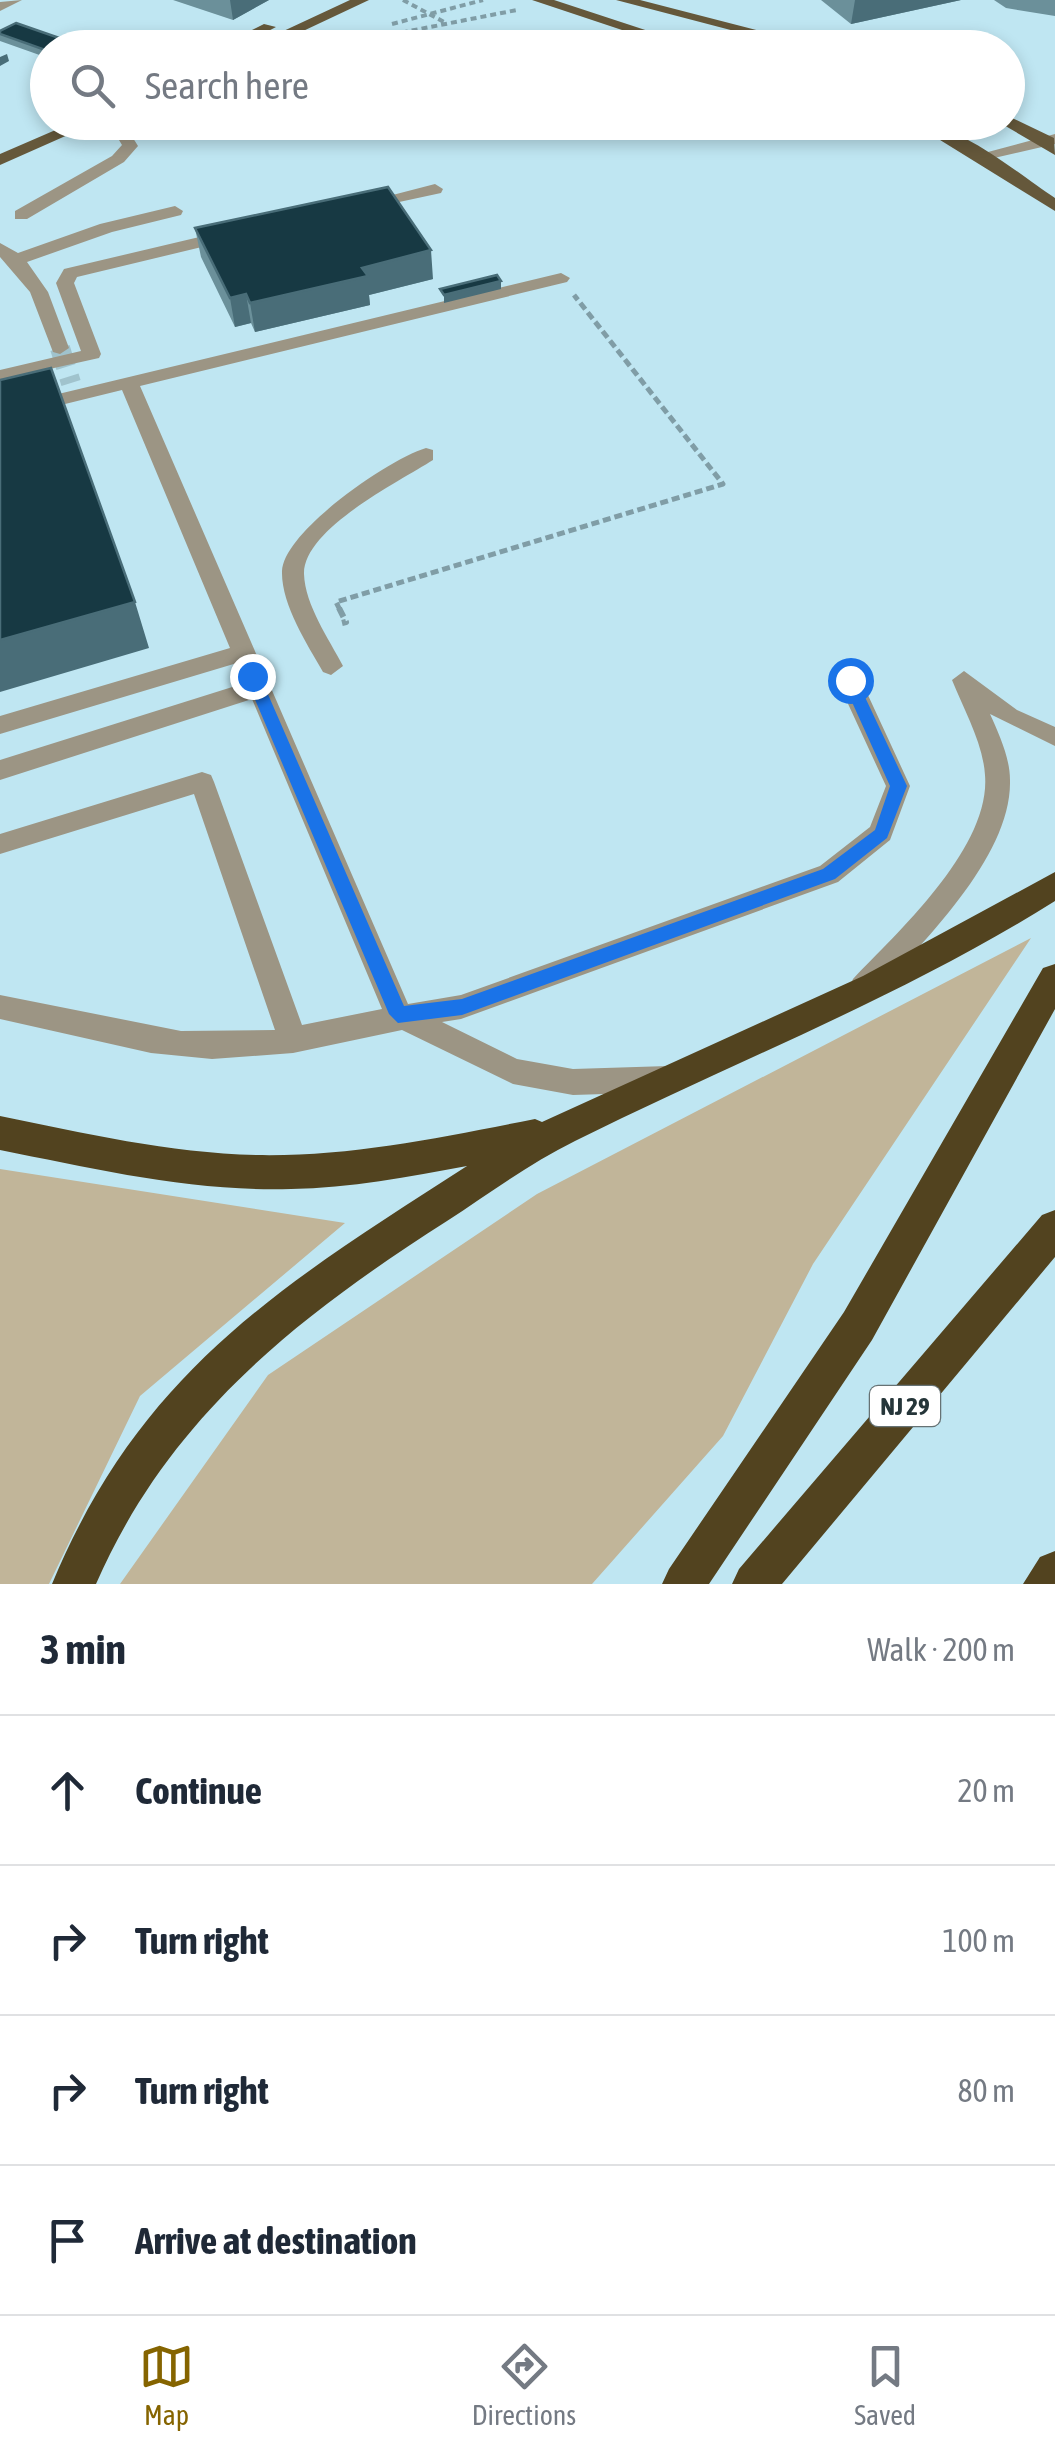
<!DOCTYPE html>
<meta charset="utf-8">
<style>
:root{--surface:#fff;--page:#f2f2f3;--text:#1f2937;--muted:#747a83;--line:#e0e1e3;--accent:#856400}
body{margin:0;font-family:"Asap Condensed",sans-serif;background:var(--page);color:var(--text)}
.stop{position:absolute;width:30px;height:30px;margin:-22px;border:8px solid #1a73e8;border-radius:50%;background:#fff}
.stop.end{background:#1a73e8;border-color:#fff;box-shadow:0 2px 10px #0008}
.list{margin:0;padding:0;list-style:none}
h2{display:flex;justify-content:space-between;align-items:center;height:130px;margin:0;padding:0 40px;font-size:42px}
h2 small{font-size:32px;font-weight:400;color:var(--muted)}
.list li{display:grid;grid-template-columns:65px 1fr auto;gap:30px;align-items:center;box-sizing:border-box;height:150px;padding:0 40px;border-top:2px solid var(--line)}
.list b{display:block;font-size:38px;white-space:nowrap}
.list em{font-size:32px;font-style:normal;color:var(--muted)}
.icon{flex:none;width:55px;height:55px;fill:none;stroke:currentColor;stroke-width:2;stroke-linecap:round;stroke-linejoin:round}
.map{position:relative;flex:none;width:1055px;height:1584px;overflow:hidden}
.search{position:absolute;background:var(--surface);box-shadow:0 5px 15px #0003;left:30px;right:30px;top:30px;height:110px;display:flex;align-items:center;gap:25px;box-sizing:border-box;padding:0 35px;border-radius:55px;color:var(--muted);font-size:38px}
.sheet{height:730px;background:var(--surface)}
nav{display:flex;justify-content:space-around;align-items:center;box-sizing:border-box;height:140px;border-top:2px solid var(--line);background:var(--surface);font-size:28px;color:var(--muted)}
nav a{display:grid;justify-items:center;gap:5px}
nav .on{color:var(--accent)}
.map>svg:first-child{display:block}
.green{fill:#c1b599}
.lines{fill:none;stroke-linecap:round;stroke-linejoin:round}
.minor-tunnel{stroke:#a0c3cd;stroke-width:20;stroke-dasharray:20 10;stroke-linecap:butt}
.path-far2{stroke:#809da6;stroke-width:4;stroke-dasharray:6 4;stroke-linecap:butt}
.path-far1{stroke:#809da6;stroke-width:5;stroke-dasharray:8 4;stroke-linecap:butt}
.path{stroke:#809da6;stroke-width:6;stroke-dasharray:10 5;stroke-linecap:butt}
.minor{fill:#9c9584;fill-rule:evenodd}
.major{fill:#65583b;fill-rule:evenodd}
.highway{fill:#52431f;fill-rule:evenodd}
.wall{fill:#6b909a}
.shaded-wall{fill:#496d78}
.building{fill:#173943;stroke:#496d78;stroke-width:2.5}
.route{fill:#1a73e8}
.labels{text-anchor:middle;stroke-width:10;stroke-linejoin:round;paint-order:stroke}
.shield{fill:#fff;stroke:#667274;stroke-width:2.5}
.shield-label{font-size:25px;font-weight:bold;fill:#253539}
</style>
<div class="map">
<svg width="1055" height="1584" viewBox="0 0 1055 1584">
<rect width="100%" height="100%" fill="#bfe6f2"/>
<path class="green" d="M1031,938L813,1264L723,1436L592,1584H120L268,1375L537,1194Z
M0,1169L345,1223L140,1396L49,1584H0Z"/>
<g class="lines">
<path class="minor-tunnel" d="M60,348L71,383"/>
<path class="path-far2" d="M403,0L446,23
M392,24L483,0
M343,44L517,10"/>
<path class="path-far1" d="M340,610L336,602L723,484L574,295"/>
<path class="path" d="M339,608L346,622L342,623"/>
<path class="minor" d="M22,0L0,11V2Z
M282,30H292L326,48H306L282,36Z
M893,44L904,45L906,48H886Z
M97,122C120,122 127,127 138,146L124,162L27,219H15V211L112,156L122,145L116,135Z
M1055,134V144L981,161L973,156Z
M435,184L443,189L441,193L362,210L354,205Z
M175,206L183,211L181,215L112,232L27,262L48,292L69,348L60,354L53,352L30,292L0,257V243L18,253L100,224Z
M229,230L238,235L235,239L77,277L74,283L101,354L99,358L0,380V370L81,351L56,283L64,269Z
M561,273L570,278L567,282L140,386L408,1004L461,995L820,866L870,827L886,786L837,680L849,671L861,680L910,786L890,840L838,882L461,1019L442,1022L517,1059L573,1069L668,1066L678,1070L682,1079L678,1088L668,1092L573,1095L513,1084L402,1030L293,1053L212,1059L151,1053L0,1019V995L181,1031L275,1030L194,794L0,854V834L202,772L211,775L214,782L302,1025L382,1009L252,699L0,780V760L245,683L237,663L0,734V716L230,648L122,390L0,420V408Z
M426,448L433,450V460C400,481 303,529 304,574C305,605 329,639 343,666L331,675L323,672C307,644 281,604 282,571C284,531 389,459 426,448Z
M964,671L1017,710L1055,727V746L990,714C999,734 1010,758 1010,780C1012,857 922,943 873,997L863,1000L853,997L849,988L853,979C899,931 991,847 985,775C983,743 964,710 952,680Z"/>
<path class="major" d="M350,0H369L267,48H247Z
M532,0H554L700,48H676Z
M616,0H640L826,48H799Z
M264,24L276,27L236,48H216Z
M1008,116L1054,138L1055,155L1002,124L1008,122Z
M74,122H97L0,165V154Z
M911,122C958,122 1017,173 1055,198V211Z"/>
<path class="highway" d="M1055,872V901C902,997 736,1061 575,1141C530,1163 489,1194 447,1221C297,1317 169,1417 96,1584H52C141,1370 281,1286 467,1166C409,1177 350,1188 291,1189C192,1192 96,1169 0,1150V1116C84,1133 169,1153 256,1155C350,1157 443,1137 535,1119L542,1122L863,976Z
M1055,964V1009L872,1340L709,1584H662L669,1569L844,1312L1043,968Z
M1055,1210V1257L782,1584H732L739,1569L1042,1215Z
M1055,1551V1584H1023L1040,1557Z"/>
</g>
<path class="wall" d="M173,0H269L233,20Z
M821,0H961L851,24Z
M994,0H1055V16L1006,8Z
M0,31L48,48V58L0,41Z
M195,228L433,279L369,295L370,305L255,332L251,323L235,327L201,257Z"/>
<path class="shaded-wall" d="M230,0H269L233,20Z
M855,0H961L851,24Z
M7,54L9,61L0,66V57Z
M431,250L433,279L369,295L370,305L255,332L250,303L362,268Z
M501,281V289L444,303V295Z
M246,294L251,323L235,327L230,298Z
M135,602L149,648L0,692V640Z"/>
<path class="building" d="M16,23L88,48H48V51L0,34V31Z
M388,187L431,250L362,268L368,276L250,303L246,294L230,298L195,228Z
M497,275L501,281L444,295L440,289Z
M51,368L135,602L0,640V380Z"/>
<path class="route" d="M252,671L260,676L404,1006L462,999L823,869L875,830L890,786L842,680L844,676H855L907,786L887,838L835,879L462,1015L398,1023L389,1014L245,676Z"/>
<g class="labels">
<rect class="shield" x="870" y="1386" width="70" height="40" rx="8"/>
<g class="shield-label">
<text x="905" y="1415">NJ 29</text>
</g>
</g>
</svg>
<div class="stop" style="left:850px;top:680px"></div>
<div class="stop end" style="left:252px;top:676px"></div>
<div class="search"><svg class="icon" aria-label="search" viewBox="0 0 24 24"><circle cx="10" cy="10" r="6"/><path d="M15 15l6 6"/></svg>Search here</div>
</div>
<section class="sheet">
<h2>3 min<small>Walk · 200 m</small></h2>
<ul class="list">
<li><svg class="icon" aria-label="ahead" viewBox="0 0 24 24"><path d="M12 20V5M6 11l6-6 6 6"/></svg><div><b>Continue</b></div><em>20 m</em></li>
<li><svg class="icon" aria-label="right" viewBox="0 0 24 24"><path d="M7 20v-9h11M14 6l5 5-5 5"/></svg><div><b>Turn right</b></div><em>100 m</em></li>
<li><svg class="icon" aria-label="right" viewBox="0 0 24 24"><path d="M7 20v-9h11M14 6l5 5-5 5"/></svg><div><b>Turn right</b></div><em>80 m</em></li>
<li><svg class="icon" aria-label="arrive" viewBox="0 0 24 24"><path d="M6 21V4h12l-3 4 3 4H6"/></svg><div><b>Arrive at destination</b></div></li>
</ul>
</section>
<nav>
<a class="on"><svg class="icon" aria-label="map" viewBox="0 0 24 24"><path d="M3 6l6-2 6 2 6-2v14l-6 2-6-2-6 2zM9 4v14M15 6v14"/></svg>Map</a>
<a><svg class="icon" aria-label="directions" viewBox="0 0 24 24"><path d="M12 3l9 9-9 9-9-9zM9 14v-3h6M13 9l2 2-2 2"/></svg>Directions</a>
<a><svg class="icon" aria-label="saved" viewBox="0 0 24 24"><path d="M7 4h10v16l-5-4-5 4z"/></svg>Saved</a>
</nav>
